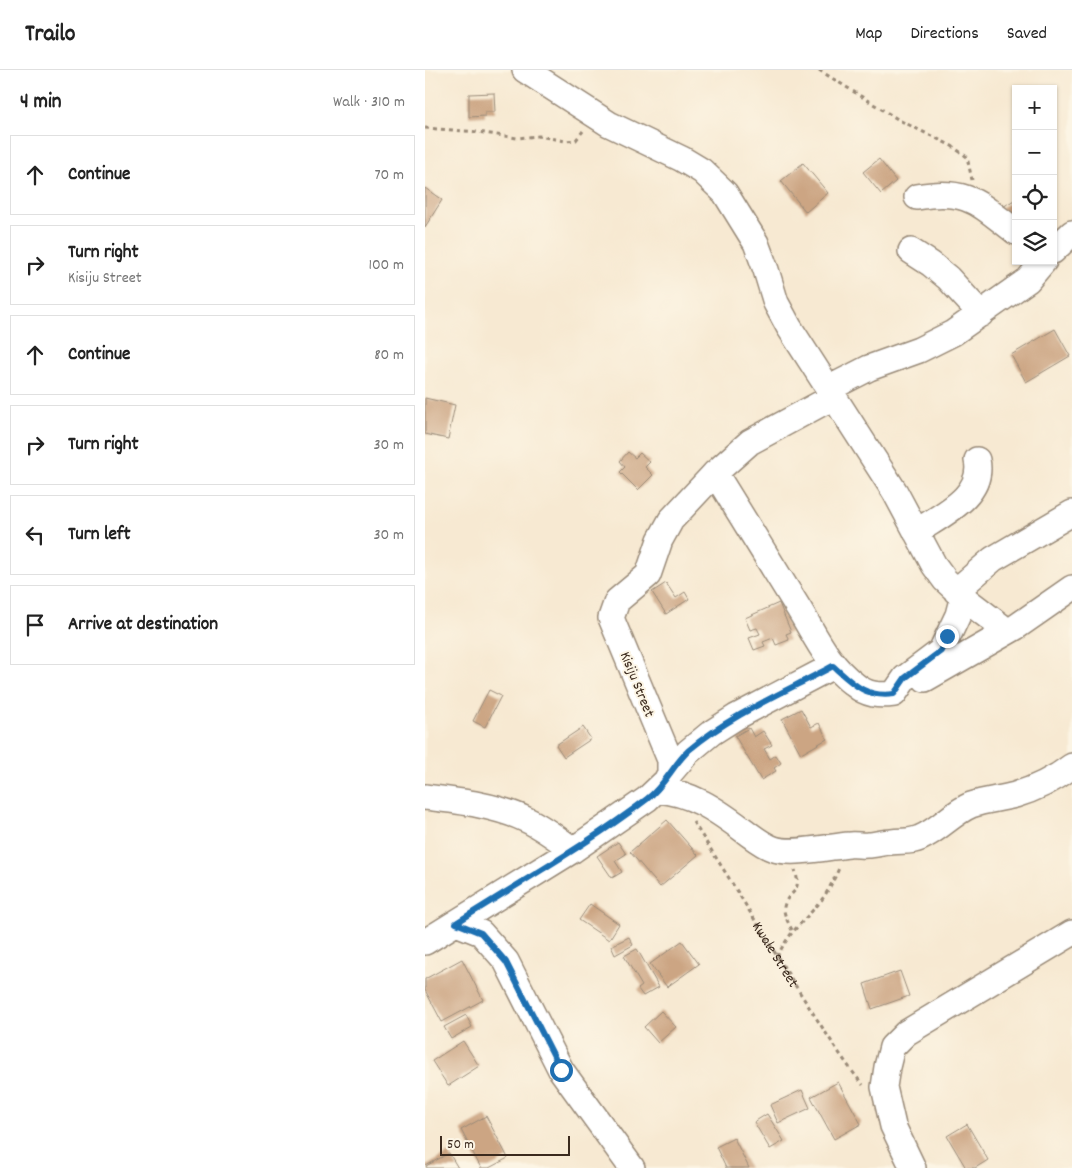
<!DOCTYPE html>
<meta charset="utf-8">
<style>
:root{--surface:#fff;--page:#f6f6f6;--text:#222;--muted:#767676;--line:#e0e0e0}
body{margin:0;font-family:Dekko,sans-serif;background:var(--page);color:var(--text)}
.controls{position:absolute;right:15px;top:15px;display:grid;overflow:hidden;border-radius:0px;box-shadow:0 1px 4px #0004}
.controls button{width:45px;height:45px;display:grid;place-items:center;padding:0;border:0;border-bottom:1px solid var(--line);background:var(--surface);color:var(--text);font:25px sans-serif}
.scale{position:absolute;left:15px;bottom:12px;width:130px;box-sizing:border-box;padding-left:5px;border:2px solid #3b2a1e;border-top:0;font-size:14px;line-height:18px;white-space:nowrap;color:#3b2a1e;-webkit-text-stroke:4px #fcf5e5;paint-order:stroke}
.stop{position:absolute;width:15px;height:15px;margin:-11px;border:4px solid #1f6fb2;border-radius:50%;background:#fff}
.stop.end{background:#1f6fb2;border-color:#fff;box-shadow:0 1px 5px #0008}
.list{margin:0;padding:0;list-style:none}
h2{display:flex;justify-content:space-between;align-items:center;height:65px;margin:0;padding:0 20px;font-size:21px}
h2 small{font-size:16px;font-weight:400;color:var(--muted)}
.list li{display:grid;grid-template-columns:32px 1fr auto;gap:15px;align-items:center;box-sizing:border-box;height:80px;margin:0 10px 10px;padding:0 10px;border:1px solid var(--line);border-radius:0px}
.list b{display:block;font-size:19px;white-space:nowrap}
.list p{margin:0;font-size:16px;white-space:nowrap;color:var(--muted)}
.list em{font-size:16px;font-style:normal;color:var(--muted)}
.icon{flex:none;width:28px;height:28px;fill:none;stroke:currentColor;stroke-width:2;stroke-linecap:round;stroke-linejoin:round}
.map{position:relative;flex:none;width:647px;height:1098px;overflow:hidden}
header{display:flex;align-items:center;gap:30px;box-sizing:border-box;height:70px;padding:0 25px;background:var(--surface);border-bottom:1px solid var(--line)}
header strong{font-size:24px}
nav{display:flex;gap:28px;margin-inline-start:auto;font-size:18px}
main{display:flex}
aside{flex:1;background:var(--surface)}
.map>svg:first-child{display:block}
.building{fill:#cca583}
.lines{fill:none;stroke-linecap:round;stroke-linejoin:round}
.minor-casing{stroke:#998a78;stroke-width:28}
.path{stroke:#998a78;stroke-width:3;stroke-dasharray:4 4;stroke-linecap:butt}
.minor{stroke:#fff;stroke-width:25}
.route{stroke:#1f6fb2;stroke-width:6}
.labels{text-anchor:middle;stroke-width:4;stroke-linejoin:round;paint-order:stroke}
.street-label{font-size:15px;fill:#3b2a1e;stroke:#fcf5e5}
</style>
<header>
<strong>Trailo</strong>
<nav><a>Map</a><a>Directions</a><a>Saved</a></nav>
</header>
<main>
<aside>
<h2>4 min<small>Walk · 310 m</small></h2>
<ul class="list">
<li><svg class="icon" aria-label="ahead" viewBox="0 0 24 24"><path d="M12 20V5M6 11l6-6 6 6"/></svg><div><b>Continue</b></div><em>70 m</em></li>
<li><svg class="icon" aria-label="right" viewBox="0 0 24 24"><path d="M7 20v-9h11M14 6l5 5-5 5"/></svg><div><b>Turn right</b><p>Kisiju Street</p></div><em>100 m</em></li>
<li><svg class="icon" aria-label="ahead" viewBox="0 0 24 24"><path d="M12 20V5M6 11l6-6 6 6"/></svg><div><b>Continue</b></div><em>80 m</em></li>
<li><svg class="icon" aria-label="right" viewBox="0 0 24 24"><path d="M7 20v-9h11M14 6l5 5-5 5"/></svg><div><b>Turn right</b></div><em>30 m</em></li>
<li><svg class="icon" aria-label="left" viewBox="0 0 24 24"><path d="M17 20v-9H6M10 6l-5 5 5 5"/></svg><div><b>Turn left</b></div><em>30 m</em></li>
<li><svg class="icon" aria-label="arrive" viewBox="0 0 24 24"><path d="M6 21V4h12l-3 4 3 4H6"/></svg><div><b>Arrive at destination</b></div></li>
</ul>
</aside>
<div class="map">
<svg width="647" height="1098" viewBox="0 0 647 1098">
<rect width="100%" height="100%" fill="#fcf5e5"/>
<filter id="ink" filterUnits="userSpaceOnUse"><feTurbulence type="fractalNoise" baseFrequency=".02" numOctaves="2"/><feDisplacementMap in="SourceGraphic" scale="10" xChannelSelector="R" yChannelSelector="G"/><feConvolveMatrix kernelMatrix="1 2 1 2 8 2 1 2 1" color-interpolation-filters="sRGB"/></filter>
<filter id="wash" filterUnits="userSpaceOnUse"><feTurbulence type="fractalNoise" baseFrequency=".0096" numOctaves="4" result="noise"/><feDisplacementMap in="SourceGraphic" scale="20" xChannelSelector="R" yChannelSelector="G"/><feGaussianBlur stdDeviation="1.12" result="paint"/><feColorMatrix in="noise" values="0 0 0 0 0 0 0 0 0 0 0 0 0 0 0 0 0 1.4 0 .05"/><feComposite in="paint" operator="in"/></filter>
<g filter="url(#wash)">
<rect width="100%" height="100%" fill="#f7e9d2"/>
<g id="blocks">
<path class="building" d="M69,23L70,42H60V46L44,47V24Z
M454,89L471,111L456,124L438,102Z
M378,93L403,123L381,142L356,111Z
M0,118L17,130L0,157Z
M591,129V162L576,138Z
M630,259L645,286L601,312L586,285Z
M0,328L30,335L23,369L0,364Z
M203,382L210,388L215,383L225,392L220,397L228,405L213,420L195,402L200,397L195,391Z
M241,513L251,528L260,522L264,529L241,544L227,522Z
M354,533L366,562L361,564L364,570L351,575L348,568L338,572L340,576L329,580L324,568L335,564L332,558L325,560L320,548Z
M64,620L76,626L60,657L48,651Z
M376,639L386,657L394,653L402,669L376,684L357,649Z
M158,657L166,669L139,687L131,675Z
M324,658L329,667L338,661L347,675L339,679L345,689L351,685L356,693L349,698L351,701L336,710L310,666Z
M242,750L273,785L235,817L205,782Z
M193,772L201,784L190,791L197,802L187,808L172,786Z
M165,834L194,854L184,870L154,850Z
M204,867L208,875L190,885L186,876Z
M257,871L274,894L242,917L225,894Z
M212,879L234,917L218,926L213,919L217,916L199,886Z
M37,889L58,930L17,952L0,920V909Z
M475,901L484,926L447,939L439,914Z
M236,941L251,957L233,973L219,957Z
M41,945L47,957L26,969L19,957Z
M38,971L54,996L23,1016L7,991Z
M413,1012L436,1054L409,1069L386,1027Z
M377,1020L385,1038L353,1053L345,1035Z
M342,1044L359,1071L345,1079L329,1052Z
M61,1046L83,1088L64,1098H56L36,1060Z
M542,1054L563,1090L550,1098H541L522,1066Z
M309,1068L324,1098H301L291,1077Z
M24,1083L33,1098H2L1,1096Z"/>
</g>
</g>
<g filter="url(#ink)">
<use href="#blocks" fill-opacity="0" stroke="#998a78" stroke-width="1"/>
<g class="lines">
<g class="minor-casing">
<path id="minor" d="M100,0L184,54L257,89L277,101L300,123L331,173L341,200L351,233L364,257L470,422L509,495L520,510L544,532L582,561
M492,127C542,118 553,133 591,162
M486,181L506,194L523,208L556,244
M628,181L647,163
M403,319L444,298L494,280L528,263L603,210L619,191
M290,403C318,449 346,494 374,539C391,567 403,595 430,615C442,625 454,626 469,624L480,608L516,581L533,545L538,526
M491,462C516,445 560,426 552,390
M531,521L568,489L647,443
M500,609L591,557L647,518
M245,703L263,682L286,663L311,647L408,596
M233,720C267,723 290,739 317,759C327,766 337,775 349,779C368,785 404,777 424,775C431,774 437,776 443,775C451,775 458,772 466,772C477,770 484,773 495,768C514,760 527,743 546,735C560,730 575,729 590,725C610,719 630,709 647,696
M0,727C34,731 71,735 102,750C119,758 133,769 148,780
M31,853L56,863L81,891L136,1000L207,1098
M0,872L148,780L222,729L241,711L245,703V690L186,548L192,531L223,505L235,470L246,450L290,403L325,372L408,327
M488,1098L468,1056L459,1017L462,997L467,977L481,963L647,863"/>
</g>
<g class="path">
<path d="M394,0L474,50L527,76L542,87L547,110"/>
<path d="M0,58L53,62L92,68L114,66L140,71L151,70L158,61"/>
<path id="s1" d="M268,752C309,814 346,878 386,940C403,966 419,992 438,1015"/>
<path d="M367,860C364,854 358,844 359,837C363,819 378,826 370,800"/>
<path d="M352,887C364,863 371,859 388,840C400,828 408,812 415,796"/>
</g>
<use href="#minor" class="minor"/>
</g>
</g>
<g class="lines" filter="url(#ink)">
<path class="route" d="M136,1000L81,892L56,863L31,853C95,812 162,775 222,729C240,715 248,695 264,680C307,644 360,622 408,596C428,614 441,628 469,624L480,608L516,581L522,566"/>
</g>
<g class="labels">
<g class="street-label">
<text transform="translate(213 614) rotate(68)" y="5">Kisiju Street</text>
<text dy="5" stroke="none"><textPath href="#s1" startOffset="156">Kwale Street</textPath></text>
</g>
</g>
</svg>
<div class="controls">
<button>+</button>
<button>−</button>
<button><svg class="icon" aria-label="locate" viewBox="0 0 24 24"><circle cx="12" cy="12" r="6"/><path d="M12 2v4M12 18v4M2 12h4M18 12h4"/></svg></button>
<button><svg class="icon" aria-label="layers" viewBox="0 0 24 24"><path d="M12 4l9 5-9 5-9-5zM3 14l9 5 9-5"/></svg></button>
</div>
<div class="scale">50 m</div>
<div class="stop" style="left:136px;top:1000px"></div>
<div class="stop end" style="left:522px;top:566px"></div>
</div>
</main>
